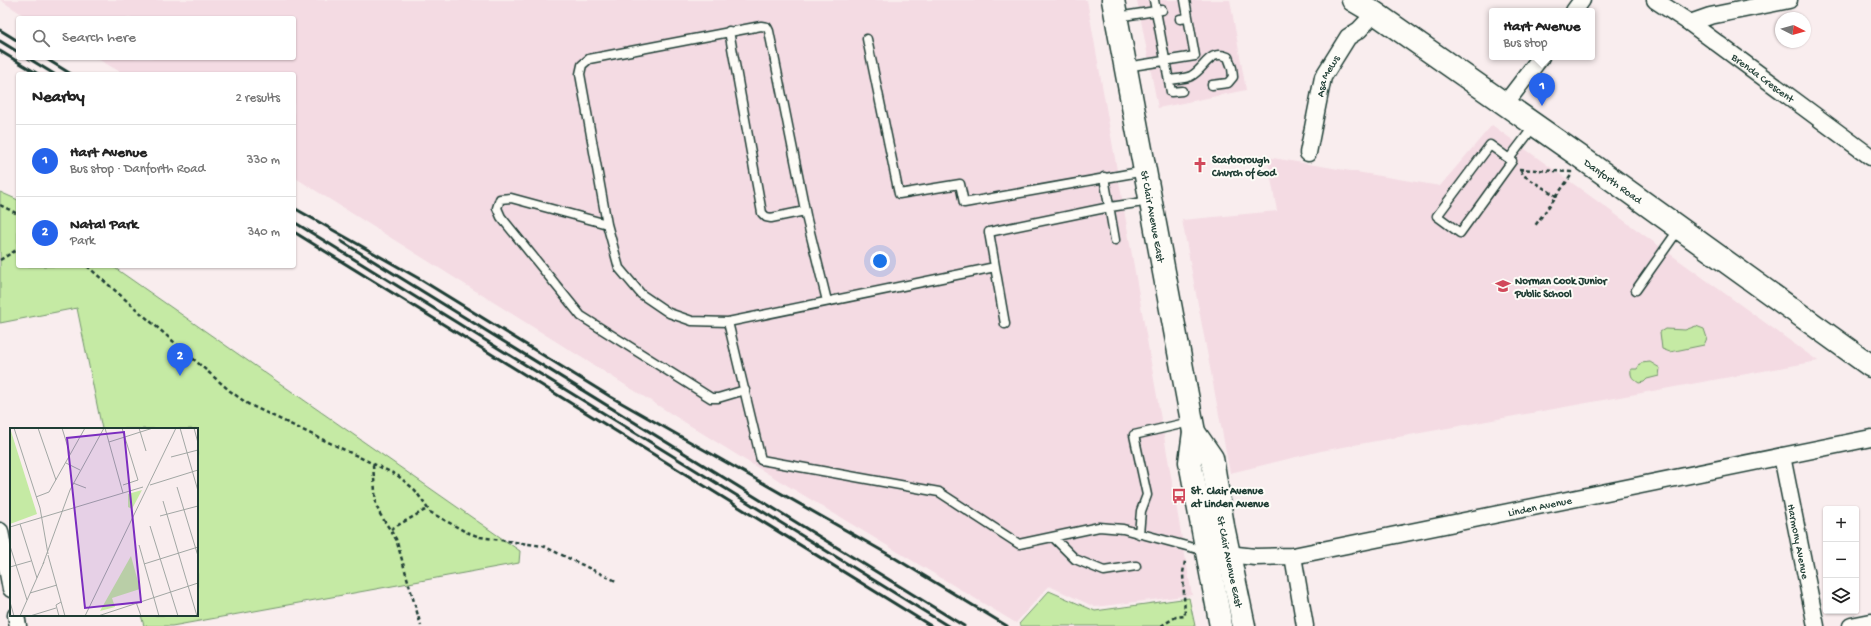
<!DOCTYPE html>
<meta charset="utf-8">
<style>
:root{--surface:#fff;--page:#f6f6f6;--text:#222;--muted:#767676;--line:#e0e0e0;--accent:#2563eb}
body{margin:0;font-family:"Gochi Hand",sans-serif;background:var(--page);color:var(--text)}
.controls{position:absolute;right:12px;bottom:12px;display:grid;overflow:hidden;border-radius:4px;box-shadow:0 1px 3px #0004}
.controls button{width:36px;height:36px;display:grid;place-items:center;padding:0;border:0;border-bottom:1px solid var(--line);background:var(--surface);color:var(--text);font:20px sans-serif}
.compass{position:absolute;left:1775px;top:12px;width:36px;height:36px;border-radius:50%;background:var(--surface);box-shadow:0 1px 3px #0004;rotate:96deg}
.you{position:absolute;left:880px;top:261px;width:14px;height:14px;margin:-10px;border:3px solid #fff;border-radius:50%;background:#1a73e8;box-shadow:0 0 0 6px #1a73e833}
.badge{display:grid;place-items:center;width:26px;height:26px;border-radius:50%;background:var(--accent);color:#fff;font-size:13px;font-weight:700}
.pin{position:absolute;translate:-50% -33px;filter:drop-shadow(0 1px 2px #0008)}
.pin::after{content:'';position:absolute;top:21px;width:14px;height:12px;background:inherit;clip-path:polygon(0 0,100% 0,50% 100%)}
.popup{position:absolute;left:1489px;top:8px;width:106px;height:52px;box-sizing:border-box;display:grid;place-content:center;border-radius:4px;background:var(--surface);filter:drop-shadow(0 1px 3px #0005);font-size:13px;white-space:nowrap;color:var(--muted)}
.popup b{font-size:15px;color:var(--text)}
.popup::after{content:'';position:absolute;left:50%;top:100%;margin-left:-8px;border:8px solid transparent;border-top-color:var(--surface)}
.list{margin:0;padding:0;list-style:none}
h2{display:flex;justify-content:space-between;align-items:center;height:52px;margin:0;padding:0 16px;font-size:17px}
h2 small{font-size:13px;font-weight:400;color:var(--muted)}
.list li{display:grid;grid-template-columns:26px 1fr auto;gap:12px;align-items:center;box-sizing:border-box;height:72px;padding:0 16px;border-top:1px solid var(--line)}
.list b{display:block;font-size:15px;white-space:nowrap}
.list p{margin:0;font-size:13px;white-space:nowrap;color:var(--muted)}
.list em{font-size:13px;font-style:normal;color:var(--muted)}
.icon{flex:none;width:22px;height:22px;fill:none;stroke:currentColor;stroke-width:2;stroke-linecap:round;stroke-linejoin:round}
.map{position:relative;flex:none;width:1871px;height:626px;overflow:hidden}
.search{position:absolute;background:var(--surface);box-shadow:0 1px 3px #0004;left:16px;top:16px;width:280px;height:44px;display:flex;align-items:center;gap:10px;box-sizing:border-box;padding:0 14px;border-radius:4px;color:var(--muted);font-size:15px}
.panel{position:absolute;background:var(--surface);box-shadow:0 1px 3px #0004;left:16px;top:72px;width:280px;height:196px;border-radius:4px}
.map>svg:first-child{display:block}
.built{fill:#f4dbe3}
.green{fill:#c5eaa4;stroke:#72946c}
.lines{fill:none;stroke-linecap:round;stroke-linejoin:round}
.lane-casing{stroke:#1f3d34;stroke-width:11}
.street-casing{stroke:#1f3d34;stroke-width:19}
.secondary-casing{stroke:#1f3d34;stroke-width:25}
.path{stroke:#1f3d34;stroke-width:2.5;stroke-dasharray:4 3;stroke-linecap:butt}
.lane{stroke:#fdfcf7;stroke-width:8}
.street{stroke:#fdfcf7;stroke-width:16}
.secondary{stroke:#fdfcf7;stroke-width:22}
.rail{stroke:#1f3d34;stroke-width:3}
.labels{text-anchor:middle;stroke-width:4;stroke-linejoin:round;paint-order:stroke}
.street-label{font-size:11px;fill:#1f3d34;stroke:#fdfcf7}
.poi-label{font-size:11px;font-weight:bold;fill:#1f3d34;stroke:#fdfcf7;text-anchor:start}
.inset-road{fill:none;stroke:#a2a7a4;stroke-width:1}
.view{fill:#7b2cbf;fill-opacity:0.15;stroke:#7b2cbf;stroke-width:2}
.inset-edge{fill:none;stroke:#1f3d34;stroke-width:2}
</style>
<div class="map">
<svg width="1871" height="626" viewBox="0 0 1871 626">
<rect width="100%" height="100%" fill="#f9edee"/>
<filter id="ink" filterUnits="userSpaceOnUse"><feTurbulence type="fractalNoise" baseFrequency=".025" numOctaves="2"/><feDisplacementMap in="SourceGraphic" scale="8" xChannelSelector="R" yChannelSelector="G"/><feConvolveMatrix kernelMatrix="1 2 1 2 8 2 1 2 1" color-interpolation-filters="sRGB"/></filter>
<g filter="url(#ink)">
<path class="built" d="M0,0H1087L1192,595L1095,607L1049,586L1016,623L745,460L294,177V74H124L96,58H294V18H28Z
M1137,0H1230L1246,90L1158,108Z
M1492,125L1818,361L1321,451L1230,473L1182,220L1277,211L1267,157L1440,186Z"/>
<path class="green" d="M0,192L18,200V266H112L520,551L519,563L172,626H144L141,615H197V429H102L77,308L0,323Z
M1696,326L1704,329L1707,338L1704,345L1670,352L1662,349L1660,332L1665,329L1685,330Z
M1650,362L1660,368L1659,376L1647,379L1644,382L1639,383C1633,379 1630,377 1631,369H1637L1641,363Z
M1049,591L1095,611L1189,598L1195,626H1022L1019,624Z"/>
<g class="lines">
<g class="lane-casing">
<path id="lane" d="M1154,0L1171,92L1182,91
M1117,17L1162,10
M1180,19L1188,18
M729,31L762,213L766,217L771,218L805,211
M867,39L899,194L960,184L964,203L1145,171
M1126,67L1195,56L1185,0
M1169,80C1175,79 1185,79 1191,76C1206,68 1208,49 1228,57L1232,68L1233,77L1228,83L1212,85
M1490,145L1512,161L1460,233L1437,216Z
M1509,159L1534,126
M1104,177L1115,240
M607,224L580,74L582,65L589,59L761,26L767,27L769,31L807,220L827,301
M995,267L728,322L761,460L939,492L1019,544L1099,527L1123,529L1205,551
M1636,290L1679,229
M728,322L692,321L669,313L641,294L619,268L607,224L511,198L500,199L497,208L501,217L581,316L711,398H718L745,390
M1005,324L989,232L1110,207L1150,201
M1139,534L1141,511L1147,495L1134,435L1190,422
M1053,537L1075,559L1104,571L1136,566"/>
</g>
<g class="street-casing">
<g id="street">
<path id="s1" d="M1655,0L1690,23L1871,157"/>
<path d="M1574,11L1582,0"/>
<path d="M1690,23L1710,16L1789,0"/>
<path d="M1505,104L1541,57"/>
<path id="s2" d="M1308,153L1323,77L1348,37L1359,30L1375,13"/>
<path id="s3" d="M1782,456L1816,626"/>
<path d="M0,531L11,589"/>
<path id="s4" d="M1219,553L1255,557L1293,556L1871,438"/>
<path d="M1293,556L1305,626"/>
<path d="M16,615L18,626"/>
<path d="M1851,626L1871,622"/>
</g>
</g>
<g class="secondary-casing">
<g id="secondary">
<path id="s5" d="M1113,0L1194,432L1190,462L1221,626"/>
<path id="s6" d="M1353,0L1375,13L1582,158L1871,366"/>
<path id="s7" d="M1194,432L1212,458L1223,526L1244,626"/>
</g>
</g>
<path class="path" d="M1519,169L1571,172L1570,177L1534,227
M1521,170L1523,175L1556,196
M0,205L18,214
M0,260L18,249
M87,266L230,391L248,404L397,475L415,490L430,512L466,532L480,537L543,546L616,581
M373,465L376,505L380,514L396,539L421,626
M391,529L427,509
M1161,626L1176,617L1185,616L1183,573L1185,561"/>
<use href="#lane" class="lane"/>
<use href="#street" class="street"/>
<use href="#secondary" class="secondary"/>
<path class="rail" d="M0,30L18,41
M0,41L18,52
M0,51L38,74
M28,58L54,74
M45,58L71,74
M294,208L418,278L611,397L893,557L1007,626
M294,222L948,626
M294,232L931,626
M341,241L964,626"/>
</g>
</g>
<defs>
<g id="church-bare" transform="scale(1.2)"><path d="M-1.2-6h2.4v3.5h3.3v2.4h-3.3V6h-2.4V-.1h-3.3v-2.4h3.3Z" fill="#d1495b" stroke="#fdfcf7" stroke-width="2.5" paint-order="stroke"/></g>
<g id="school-bare" transform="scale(1.2)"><path d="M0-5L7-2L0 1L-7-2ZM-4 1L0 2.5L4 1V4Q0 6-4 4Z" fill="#d1495b" stroke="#fdfcf7" stroke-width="2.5" paint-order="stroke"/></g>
<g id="bus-bare" transform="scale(1.2)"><path d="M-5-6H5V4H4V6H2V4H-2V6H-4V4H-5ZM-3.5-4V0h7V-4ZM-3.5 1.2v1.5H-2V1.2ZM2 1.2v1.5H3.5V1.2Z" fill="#d1495b" stroke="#fdfcf7" stroke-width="2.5" paint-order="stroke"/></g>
</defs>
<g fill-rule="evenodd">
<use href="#church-bare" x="1200" y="165"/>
<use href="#school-bare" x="1503" y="286"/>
<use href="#bus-bare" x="1179" y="496"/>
</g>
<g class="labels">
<g class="street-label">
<text dy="4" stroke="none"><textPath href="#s2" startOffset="80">Asa Mews</textPath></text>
<text dy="4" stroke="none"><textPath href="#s1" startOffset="133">Brenda Crescent</textPath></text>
<text dy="4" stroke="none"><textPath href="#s6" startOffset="317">Danforth Road</textPath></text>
<text dy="4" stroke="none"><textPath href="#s5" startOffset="220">St Clair Avenue East</textPath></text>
<text dy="4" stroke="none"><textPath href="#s4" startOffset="326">Linden Avenue</textPath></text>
<text dy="4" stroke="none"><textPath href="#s3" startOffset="87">Harmony Avenue</textPath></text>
<text dy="4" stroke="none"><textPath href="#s7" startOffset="137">St Clair Avenue East</textPath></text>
</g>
<g class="poi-label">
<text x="1212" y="163">Scarborough<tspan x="1212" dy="13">Church of God</tspan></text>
<text x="1515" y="284">Norman Cook Junior<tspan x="1515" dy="13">Public School</tspan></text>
<text x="1191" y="494">St. Clair Avenue<tspan x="1191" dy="13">at Linden Avenue</tspan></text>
</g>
</g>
<g transform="translate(10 428)">
<rect width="188" height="188" fill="#f9edee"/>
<path d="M0,0L27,86L0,96ZM132,62L122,81L118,79V66ZM121,128L130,161L102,170L105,179L90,183Z" fill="#c5eaa4"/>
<path class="inset-road" d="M4,0L30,80L38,126M28,0L46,52M52,0L60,26M95,0L113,65M112,0L128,52L113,57M129,0L136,23M170,0L188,63M184,0L188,15M99,14L143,0M161,29L188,22M56,35L70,42M63,55L76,60M140,57L188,42M167,59L188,128M26,69L39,64L75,0M153,73L187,188M150,88L188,78M10,96L27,150M140,98L168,188M0,99L133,59M129,117L149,188M0,118L17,172M38,127L55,188M33,136L60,62L94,0M134,136L188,119M0,139L21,133M20,165L47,157M0,174L4,188M126,174L131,188M10,188L34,134M20,188L46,180M49,188L46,177L51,174M75,188L166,0M88,188L188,155"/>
<path class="view" d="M114,4L131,174L75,180L57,10Z"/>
<rect width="188" height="188" class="inset-edge"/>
</g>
</svg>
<div class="controls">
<button>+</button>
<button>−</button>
<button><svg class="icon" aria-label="layers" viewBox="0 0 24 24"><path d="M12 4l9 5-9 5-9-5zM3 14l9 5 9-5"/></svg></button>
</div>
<svg class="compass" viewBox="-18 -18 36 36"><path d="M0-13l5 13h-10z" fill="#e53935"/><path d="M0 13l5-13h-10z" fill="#767676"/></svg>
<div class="you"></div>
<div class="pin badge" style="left:1542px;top:106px">1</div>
<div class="popup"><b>Hart Avenue</b>Bus stop</div>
<div class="pin badge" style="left:180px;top:376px">2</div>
<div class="search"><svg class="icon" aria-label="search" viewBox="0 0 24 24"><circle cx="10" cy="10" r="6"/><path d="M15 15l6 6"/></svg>Search here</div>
<section class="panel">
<h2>Nearby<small>2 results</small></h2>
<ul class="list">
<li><span class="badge">1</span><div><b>Hart Avenue</b><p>Bus stop · Danforth Road</p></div><em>330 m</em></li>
<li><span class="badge">2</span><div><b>Natal Park</b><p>Park</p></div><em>340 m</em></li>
</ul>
</section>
</div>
